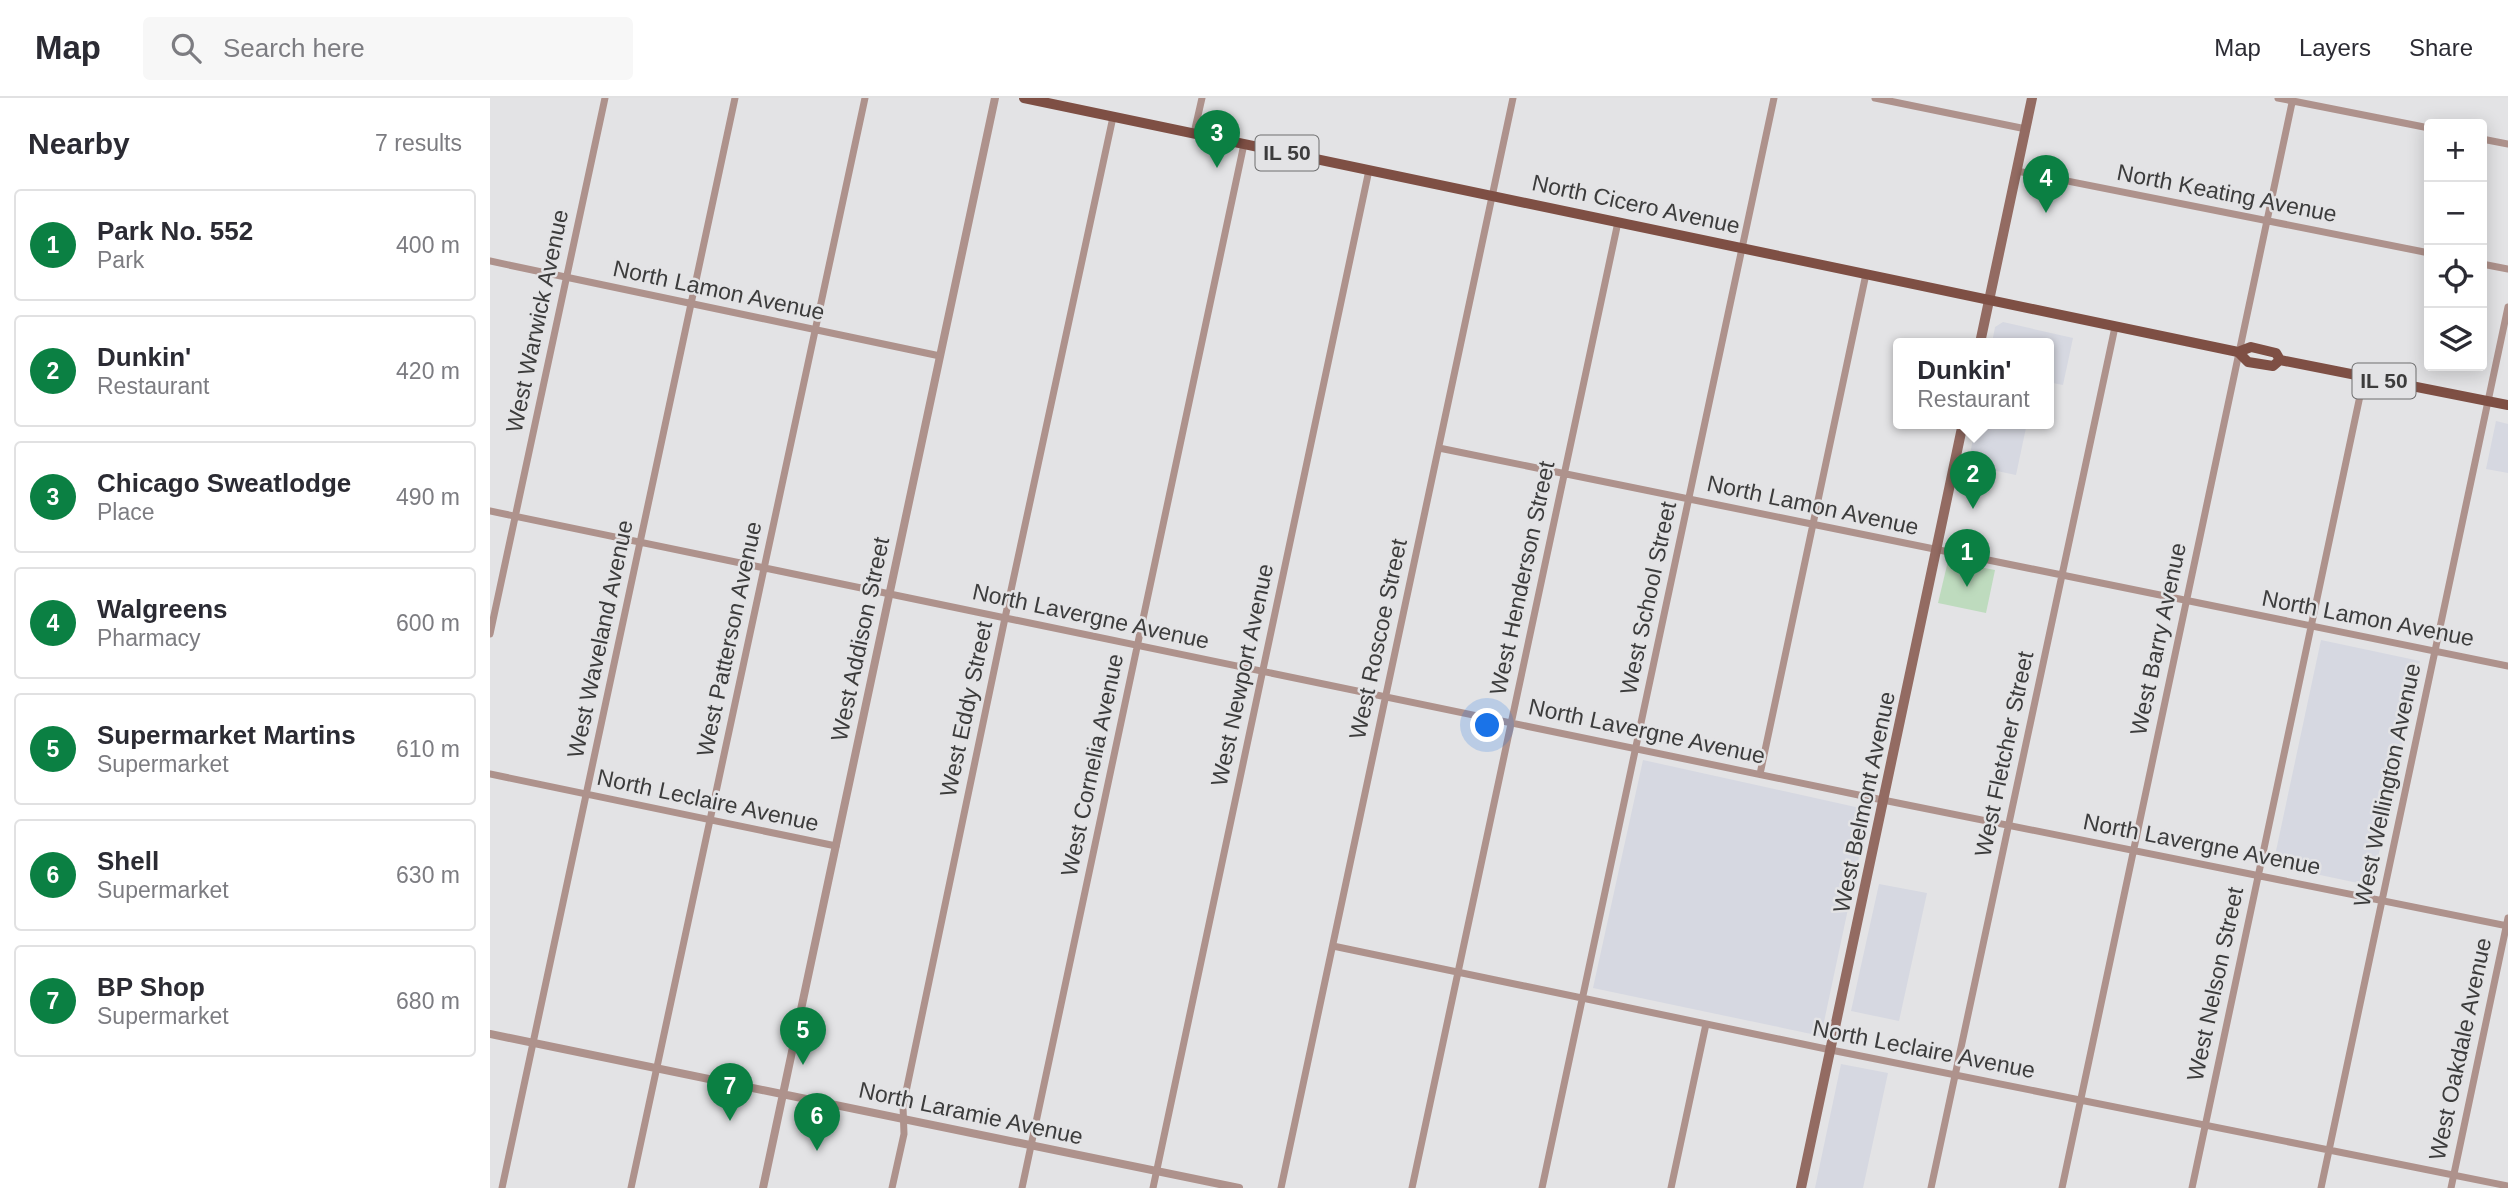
<!DOCTYPE html>
<meta charset="utf-8">
<style>
:root{--surface:#fff;--page:#f7f7f7;--text:#2b2b33;--muted:#7c7c81;--line:#e1e1e2;--accent:#0b8043}
body{margin:0;font-family:Arial,sans-serif;background:var(--page);color:var(--text)}
.controls{position:absolute;right:21px;top:21px;display:grid;overflow:hidden;border-radius:7px;box-shadow:0 4px 18px #0003}
.controls button{width:63px;height:63px;display:grid;place-items:center;padding:0;border:0;border-bottom:2px solid var(--line);background:var(--surface);color:var(--text);font:35px sans-serif}
.you{position:absolute;left:998px;top:628px;width:24px;height:24px;margin:-18px;border:5px solid #fff;border-radius:50%;background:#1a73e8;box-shadow:0 0 0 10px #1a73e833}
.badge{display:grid;place-items:center;width:46px;height:46px;border-radius:50%;background:var(--accent);color:#fff;font-size:23px;font-weight:700}
.pin{position:absolute;translate:-50% -58px;filter:drop-shadow(0 2px 4px #0008)}
.pin::after{content:'';position:absolute;top:37px;width:24px;height:21px;background:inherit;clip-path:polygon(0 0,100% 0,50% 100%)}
.popup{position:absolute;left:1403px;top:240px;width:161px;height:91px;box-sizing:border-box;display:grid;place-content:center;border-radius:7px;background:var(--surface);filter:drop-shadow(0 2px 5px #0005);font-size:23px;white-space:nowrap;color:var(--muted)}
.popup b{font-size:26px;color:var(--text)}
.popup::after{content:'';position:absolute;left:50%;top:100%;margin-left:-14px;border:14px solid transparent;border-top-color:var(--surface)}
.list{margin:0;padding:0;list-style:none}
h2{display:flex;justify-content:space-between;align-items:center;height:91px;margin:0;padding:0 28px;font-size:30px}
h2 small{font-size:23px;font-weight:400;color:var(--muted)}
.list li{display:grid;grid-template-columns:46px 1fr auto;gap:21px;align-items:center;box-sizing:border-box;height:112px;margin:0 14px 14px;padding:0 14px;border:2px solid var(--line);border-radius:7px}
.list b{display:block;font-size:26px;white-space:nowrap}
.list p{margin:0;font-size:23px;white-space:nowrap;color:var(--muted)}
.list em{font-size:23px;font-style:normal;color:var(--muted)}
.icon{flex:none;width:38px;height:38px;fill:none;stroke:currentColor;stroke-width:2;stroke-linecap:round;stroke-linejoin:round}
.map{position:relative;flex:none;width:2018px;height:1090px;overflow:hidden}
header{display:flex;align-items:center;gap:42px;box-sizing:border-box;height:98px;padding:0 35px;background:var(--surface);border-bottom:2px solid var(--line)}
header strong{font-size:33px}
nav{display:flex;gap:38px;margin-inline-start:auto;font-size:24px}
.search{width:490px;height:63px;background:var(--page);display:flex;align-items:center;gap:18px;box-sizing:border-box;padding:0 24px;border-radius:7px;color:var(--muted);font-size:26px}
main{display:flex}
aside{flex:1;background:var(--surface)}
.map>svg:first-child{display:block}
.built{fill:#d6d8e1}
.green{fill:#bedbbe}
.lines{fill:none;stroke-linecap:round;stroke-linejoin:round}
.minor{stroke:#ae928c;stroke-width:7}
.tertiary{stroke:#ae928c;stroke-width:8}
.secondary{stroke:#936b62;stroke-width:10}
.primary{stroke:#7e4f44;stroke-width:10}
.labels{text-anchor:middle;stroke-width:5;stroke-linejoin:round;paint-order:stroke}
.shield{fill:#e3e3e5;stroke:#6e6e6f;stroke-width:2}
.shield-label{font-size:21px;font-weight:bold;fill:#3c3c3c}
.street-label{font-size:23px;fill:#3c3c3c;stroke:#e3e3e5}
</style>
<header>
<strong>Map</strong>
<div class="search"><svg class="icon" aria-label="search" viewBox="0 0 24 24"><circle cx="10" cy="10" r="6"/><path d="M15 15l6 6"/></svg>Search here</div>
<nav><a>Map</a><a>Layers</a><a>Share</a></nav>
</header>
<main>
<aside>
<h2>Nearby<small>7 results</small></h2>
<ul class="list">
<li><span class="badge">1</span><div><b>Park No. 552</b><p>Park</p></div><em>400 m</em></li>
<li><span class="badge">2</span><div><b>Dunkin'</b><p>Restaurant</p></div><em>420 m</em></li>
<li><span class="badge">3</span><div><b>Chicago Sweatlodge</b><p>Place</p></div><em>490 m</em></li>
<li><span class="badge">4</span><div><b>Walgreens</b><p>Pharmacy</p></div><em>600 m</em></li>
<li><span class="badge">5</span><div><b>Supermarket Martins</b><p>Supermarket</p></div><em>610 m</em></li>
<li><span class="badge">6</span><div><b>Shell</b><p>Supermarket</p></div><em>630 m</em></li>
<li><span class="badge">7</span><div><b>BP Shop</b><p>Supermarket</p></div><em>680 m</em></li>
</ul>
</aside>
<div class="map">
<svg width="2018" height="1090" viewBox="0 0 2018 1090">
<rect width="100%" height="100%" fill="#e3e3e5"/>
<path class="built" d="M1513,224L1583,240L1573,287L1558,284V245H1502L1505,229Z
M2006,323L2018,326V375L1996,371Z
M1486,325H1537L1526,377L1478,367Z
M1831,542L1930,563L1882,788L1783,767Z
M1153,662L1379,712L1331,938L1103,890Z
M1389,786L1437,795L1409,923L1361,913Z
M1351,966L1398,975L1373,1090H1325Z"/>
<path class="green" d="M1458,463L1505,472L1496,515L1448,505Z"/>
<g class="lines">
<path class="minor" d="M1385,0L1536,31
M1788,0L1939,30
M704,35L712,0
M1992,41L2018,46
M1527,73L1939,155
M0,163L450,258
M1992,166L2018,171
M949,350L2018,568
M0,413L1383,700L2018,828
M0,536L115,0
M0,676L346,748
M1270,676L1376,176
M843,848L1341,952L2018,1088
M12,1090L245,0
M141,1090L375,0
M402,1090L414,1036L413,1008L515,520L623,19
M532,1090L754,46
M663,1090L879,72
M791,1090L1023,0
M922,1090L1128,124
M1052,1090L1284,0
M1181,1090L1216,926
M1441,1090L1625,229
M1572,1090L1803,0
M1702,1090L1874,279
M1831,1090L2018,209
M1961,1090L2018,820"/>
<path class="tertiary" d="M0,936L749,1090
M273,1090L505,0"/>
<path class="secondary" d="M1490,245L1542,0
M1311,1090L1473,325"/>
<path class="primary" d="M534,0L1748,254L1758,264L1783,268L1790,262
M1748,254L1761,249L1786,255L1790,262L2018,307"/>
</g>
<g class="labels">
<g class="shield">
<rect x="765.5" y="37.5" width="63" height="35" rx="5"/>
<rect x="1862.5" y="265.5" width="63" height="35" rx="5"/>
</g>
<g class="shield-label">
<text x="797" y="62">IL 50</text>
<text x="1894" y="290">IL 50</text>
</g>
<g class="street-label">
<text transform="translate(1737 95) rotate(11)" y="8">North Keating Avenue</text>
<text transform="translate(1146 106) rotate(12)" y="8">North Cicero Avenue</text>
<text transform="translate(229 192) rotate(12)" y="8">North Lamon Avenue</text>
<text transform="translate(47 223) rotate(-78)" y="8">West Warwick Avenue</text>
<text transform="translate(1323 407) rotate(12)" y="8">North Lamon Avenue</text>
<text transform="translate(1032 480) rotate(-78)" y="8">West Henderson Street</text>
<text transform="translate(1158 500) rotate(-78)" y="8">West School Street</text>
<text transform="translate(601 518) rotate(12)" y="8">North Lavergne Avenue</text>
<text transform="translate(1878 520) rotate(11)" y="8">North Lamon Avenue</text>
<text transform="translate(110 541) rotate(-78)" y="8">West Waveland Avenue</text>
<text transform="translate(239 541) rotate(-78)" y="8">West Patterson Avenue</text>
<text transform="translate(370 541) rotate(-78)" y="8">West Addison Street</text>
<text transform="translate(888 541) rotate(-78)" y="8">West Roscoe Street</text>
<text transform="translate(1668 541) rotate(-78)" y="8">West Barry Avenue</text>
<text transform="translate(752 577) rotate(-78)" y="8">West Newport Avenue</text>
<text transform="translate(476 611) rotate(-78)" y="8">West Eddy Street</text>
<text transform="translate(1157 633) rotate(12)" y="8">North Lavergne Avenue</text>
<text transform="translate(1514 656) rotate(-78)" y="8">West Fletcher Street</text>
<text transform="translate(602 667) rotate(-78)" y="8">West Cornelia Avenue</text>
<text transform="translate(1897 687) rotate(-78)" y="8">West Wellington Avenue</text>
<text transform="translate(218 702) rotate(12)" y="8">North Leclaire Avenue</text>
<text transform="translate(1374 704) rotate(-78)" y="8">West Belmont Avenue</text>
<text transform="translate(1712 746) rotate(11)" y="8">North Lavergne Avenue</text>
<text transform="translate(1725 886) rotate(-78)" y="8">West Nelson Street</text>
<text transform="translate(1434 951) rotate(11)" y="8">North Leclaire Avenue</text>
<text transform="translate(1970 951) rotate(-78)" y="8">West Oakdale Avenue</text>
<text transform="translate(481 1015) rotate(12)" y="8">North Laramie Avenue</text>
</g>
</g>
</svg>
<div class="controls">
<button>+</button>
<button>−</button>
<button><svg class="icon" aria-label="locate" viewBox="0 0 24 24"><circle cx="12" cy="12" r="6"/><path d="M12 2v4M12 18v4M2 12h4M18 12h4"/></svg></button>
<button><svg class="icon" aria-label="layers" viewBox="0 0 24 24"><path d="M12 4l9 5-9 5-9-5zM3 14l9 5 9-5"/></svg></button>
</div>
<div class="you"></div>
<div class="pin badge" style="left:1477px;top:489px">1</div>
<div class="pin badge" style="left:1483px;top:411px">2</div>
<div class="popup"><b>Dunkin'</b>Restaurant</div>
<div class="pin badge" style="left:727px;top:70px">3</div>
<div class="pin badge" style="left:1556px;top:115px">4</div>
<div class="pin badge" style="left:313px;top:967px">5</div>
<div class="pin badge" style="left:327px;top:1053px">6</div>
<div class="pin badge" style="left:240px;top:1023px">7</div>
</div>
</main>
